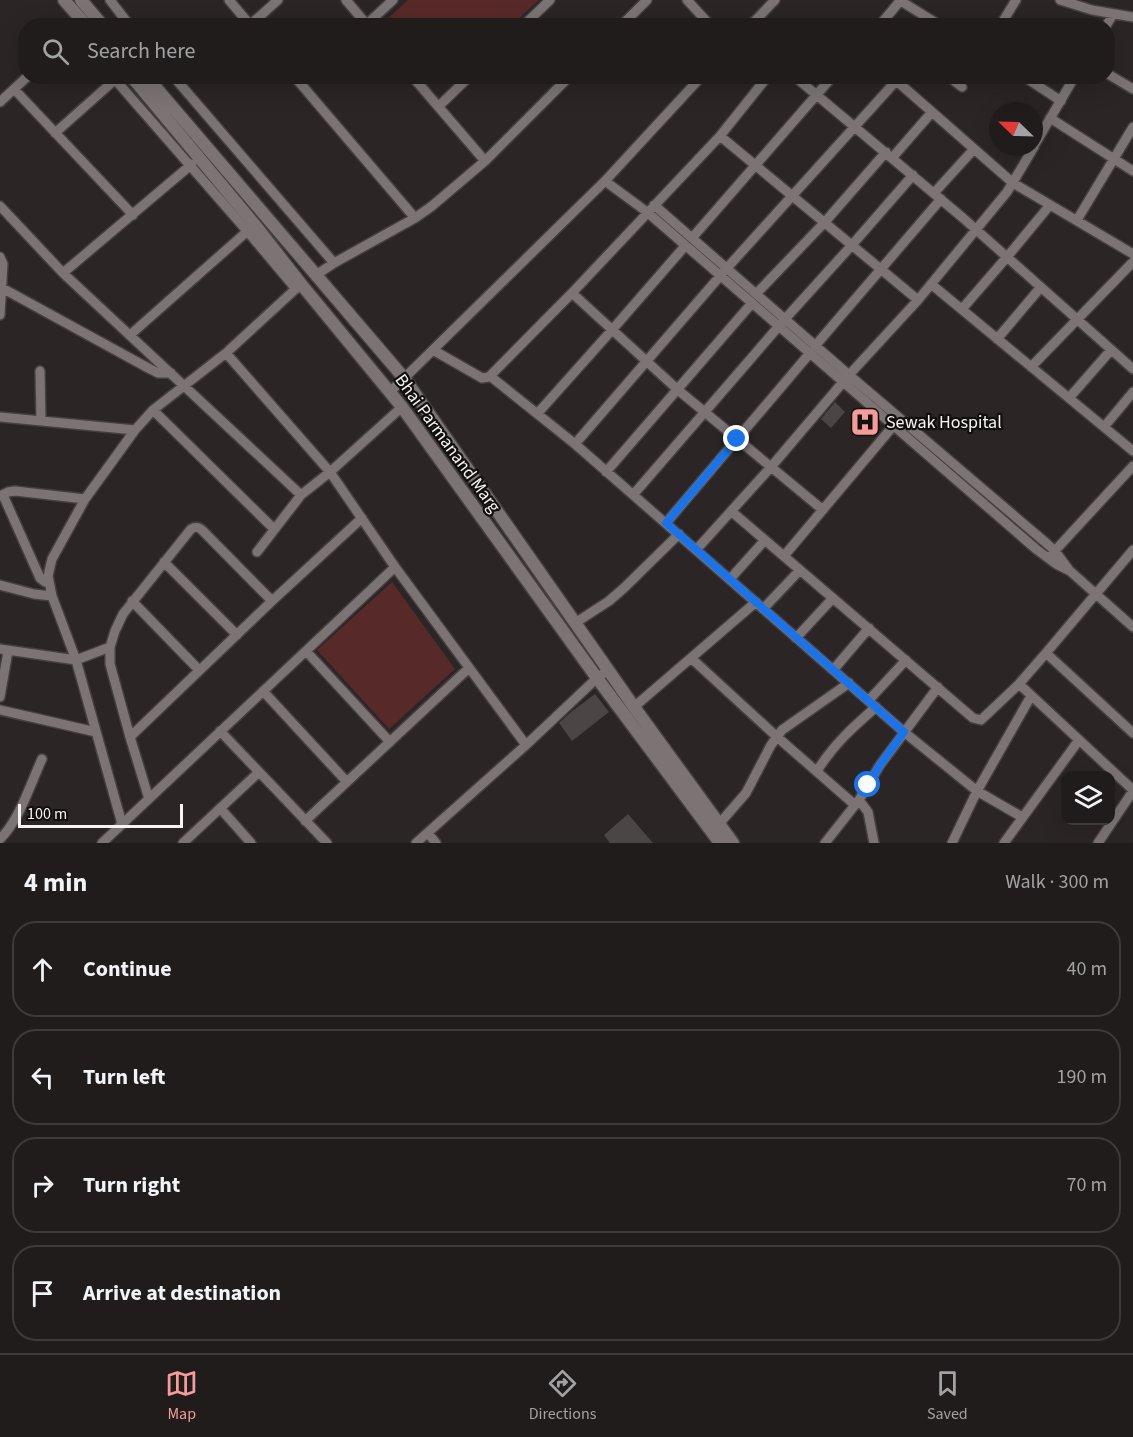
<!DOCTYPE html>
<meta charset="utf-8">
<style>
:root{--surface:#201c1c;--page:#282525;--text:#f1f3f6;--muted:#a2a1a3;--line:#3d3a3b;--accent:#f59b99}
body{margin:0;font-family:"Source Sans 3",sans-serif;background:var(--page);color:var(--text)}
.controls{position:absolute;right:18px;bottom:18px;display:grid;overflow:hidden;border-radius:12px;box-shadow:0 6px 24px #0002}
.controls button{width:54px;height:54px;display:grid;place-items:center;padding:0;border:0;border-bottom:2px solid var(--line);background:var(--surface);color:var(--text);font:30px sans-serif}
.compass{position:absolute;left:989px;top:102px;width:54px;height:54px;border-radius:50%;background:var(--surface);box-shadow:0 6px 24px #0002;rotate:293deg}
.scale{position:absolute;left:18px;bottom:15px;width:165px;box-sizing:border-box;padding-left:6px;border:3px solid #f8f3f3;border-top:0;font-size:16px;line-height:21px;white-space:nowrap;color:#f8f3f3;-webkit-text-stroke:4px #110f0f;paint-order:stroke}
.stop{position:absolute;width:18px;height:18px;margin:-14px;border:4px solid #1a73e8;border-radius:50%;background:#fff}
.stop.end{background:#1a73e8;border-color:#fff;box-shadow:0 2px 6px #0008}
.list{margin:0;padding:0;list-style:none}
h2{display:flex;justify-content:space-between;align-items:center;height:78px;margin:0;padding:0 24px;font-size:26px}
h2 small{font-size:20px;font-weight:400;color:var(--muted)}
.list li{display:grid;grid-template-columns:39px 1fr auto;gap:18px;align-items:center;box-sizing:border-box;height:96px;margin:0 12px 12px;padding:0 12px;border:2px solid var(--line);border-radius:24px}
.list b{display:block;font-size:22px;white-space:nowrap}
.list em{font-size:20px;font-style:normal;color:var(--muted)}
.icon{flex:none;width:33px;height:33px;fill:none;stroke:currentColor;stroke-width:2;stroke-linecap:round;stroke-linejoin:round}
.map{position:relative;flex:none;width:1133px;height:843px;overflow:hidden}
.search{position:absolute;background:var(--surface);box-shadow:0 6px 24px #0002;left:18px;right:18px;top:18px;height:66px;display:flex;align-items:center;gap:15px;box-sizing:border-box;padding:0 21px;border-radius:24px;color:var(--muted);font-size:22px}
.sheet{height:510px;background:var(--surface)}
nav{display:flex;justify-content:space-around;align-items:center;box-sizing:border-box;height:84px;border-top:2px solid var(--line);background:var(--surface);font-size:16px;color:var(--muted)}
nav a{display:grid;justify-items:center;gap:3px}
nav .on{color:var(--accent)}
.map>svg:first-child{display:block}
.green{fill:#582929}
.building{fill:#4c4545}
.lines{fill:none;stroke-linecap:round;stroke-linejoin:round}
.minor-casing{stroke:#454040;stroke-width:12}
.tertiary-casing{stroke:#454040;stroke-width:15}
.minor{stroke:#7c7474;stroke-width:9}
.tertiary{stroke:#7c7474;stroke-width:12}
.route{stroke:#1a73e8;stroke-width:8}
.labels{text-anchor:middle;stroke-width:4.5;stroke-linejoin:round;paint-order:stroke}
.poi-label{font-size:18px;fill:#f8f3f3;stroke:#110f0f;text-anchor:start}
.street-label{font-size:18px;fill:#f8f3f3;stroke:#110f0f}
</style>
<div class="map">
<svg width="1133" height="843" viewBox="0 0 1133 843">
<rect width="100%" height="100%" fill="#2b2525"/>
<path class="green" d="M408,0H539L512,25H381Z
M392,582L455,669L389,729L317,650Z"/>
<path class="building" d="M835,402L845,412L831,428L821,419Z
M864,409L876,420L864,433L852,422Z
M595,694L609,712L572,741L559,723L571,712Z
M628,814L653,843H610L604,835Z"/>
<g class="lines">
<g class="minor-casing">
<path id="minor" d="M110,0L130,26
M229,0L251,26
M346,0L368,26
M687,0L711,26
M899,0L941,26
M1060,0L1092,10L1133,17
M367,24L393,0
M250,25L278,0
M523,26L550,0
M621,26L647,0
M750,26L775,0
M879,26L900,1
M1000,26L1016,0
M1106,26L1113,14
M1108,74L1133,89
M112,76L248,232L296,289
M173,76L334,263
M294,76L415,218
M412,76L485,161
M794,76L963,218L1133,369
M891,76L1013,183L1133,254
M948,76L962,87
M1023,76L1061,101
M14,89L133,215
M0,102L28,76
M439,106L470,76
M1050,118L1133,171
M55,133L118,77
M720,136L918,300
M1034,146L1075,76
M892,158L932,112
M605,181L647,212L1036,549L1056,564L1070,571L1133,627
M934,193L974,149
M654,205L849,375L1045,542L1055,551L1069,570
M0,206L63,273L301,495
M1077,220L1133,127
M692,238L833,76
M0,257L3,264L0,315
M63,273L192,164
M316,275L334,263L415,218L432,206L485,161L570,76
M931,284L1133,451
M2,288L150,369L158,373H171
M572,293L678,390L823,510
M756,294L824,223L886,152
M962,309L1007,257L1050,205
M130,335L251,228
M997,339L1041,287
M815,346L941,199
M433,350L482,378L489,377L572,293L720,136L768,76
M226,353L330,472L395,567L526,745
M1031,367L1133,262
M40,371L41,421
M490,376L575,444L904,732L977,791L1022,817
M390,392L605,181L702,76
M1069,398L1111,350
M153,410L274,529
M537,414L612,330L685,246
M0,417L135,430
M1104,427L1133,392
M575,444L727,268L896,81
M606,472L752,303
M3,495L40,578L45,582L49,583
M633,495L785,319L852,245L913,175
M0,496L8,492L15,491L85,499
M731,511L973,718L981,720L1019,684L1046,653L1133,550
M666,523L810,353
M696,550L771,467L849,375L918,300L1007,192L1034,147
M257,552L301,495L330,472L402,407
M1051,555L1133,466
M784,556L894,425
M164,562L237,635
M730,579L765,540
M0,585L34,594L52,596
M132,601L199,670
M763,609L800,570
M575,623L609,601L625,587L679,534
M796,638L833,598
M0,649L76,660L110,647
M306,651L390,742
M1046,653L1133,733
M691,658L776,736L855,805
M834,669L869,628
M1019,684L1133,790
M263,691L347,782
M0,697L8,651
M869,700L906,660
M634,707L756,602
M0,710L96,732
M220,731L327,843
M130,737L272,601L362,518
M817,771C834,744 852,728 876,707
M149,799L130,737L110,664V647L115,631L123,614L191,529C196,526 199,527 203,531L272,601
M859,800L868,812L874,843
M220,808L251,843
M305,821L469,668
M122,824L76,660L52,596L48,576L52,559L85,499L135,430L153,410L226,353L301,284
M719,824L746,793L771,745L782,730L849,683
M428,833L436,843
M0,839C20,819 30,785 42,759
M102,843L395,567
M183,843L259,772
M416,843L526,745L597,678L608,670
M825,843L859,800L880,765L938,687
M952,843L977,791L1031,696
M1004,843L1079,740
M1098,843L1133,791"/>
</g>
<g class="tertiary-casing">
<path id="tertiary" d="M64,0L87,26
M81,0L103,26
M131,76L255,225L301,284L402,407L597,678L720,843
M146,76L404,378L634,707L733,843"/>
</g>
<use href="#minor" class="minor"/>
<use href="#tertiary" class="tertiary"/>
</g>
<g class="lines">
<path class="route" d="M737,439L666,523L904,732L880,765L868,785"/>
</g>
<defs>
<g id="hospital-square" transform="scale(1.5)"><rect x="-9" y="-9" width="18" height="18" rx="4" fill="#f59b99" stroke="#110f0f"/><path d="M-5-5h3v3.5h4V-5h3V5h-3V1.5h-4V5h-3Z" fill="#111"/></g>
</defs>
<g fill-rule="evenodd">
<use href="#hospital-square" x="865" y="422"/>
</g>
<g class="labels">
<g class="poi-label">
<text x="886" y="428">Sewak Hospital</text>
</g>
<g class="street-label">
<text transform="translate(448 443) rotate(54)" y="6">Bhai Parmanand Marg</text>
</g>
</g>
</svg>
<div class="controls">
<button><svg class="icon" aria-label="layers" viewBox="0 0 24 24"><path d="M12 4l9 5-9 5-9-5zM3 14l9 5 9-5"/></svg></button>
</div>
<svg class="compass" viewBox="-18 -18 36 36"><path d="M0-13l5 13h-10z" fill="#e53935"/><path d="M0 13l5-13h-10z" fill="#a2a1a3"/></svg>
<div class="scale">100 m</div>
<div class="stop" style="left:868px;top:785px"></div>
<div class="stop end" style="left:737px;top:439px"></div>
<div class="search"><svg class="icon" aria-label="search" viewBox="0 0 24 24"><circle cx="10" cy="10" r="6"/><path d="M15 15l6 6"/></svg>Search here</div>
</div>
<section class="sheet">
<h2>4 min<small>Walk · 300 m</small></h2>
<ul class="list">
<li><svg class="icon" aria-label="ahead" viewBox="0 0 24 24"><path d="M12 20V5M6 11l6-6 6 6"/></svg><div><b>Continue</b></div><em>40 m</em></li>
<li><svg class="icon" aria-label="left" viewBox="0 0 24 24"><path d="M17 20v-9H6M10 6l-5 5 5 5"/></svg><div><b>Turn left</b></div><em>190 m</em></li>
<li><svg class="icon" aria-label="right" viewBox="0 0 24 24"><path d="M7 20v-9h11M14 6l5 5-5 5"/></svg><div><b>Turn right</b></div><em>70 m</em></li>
<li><svg class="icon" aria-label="arrive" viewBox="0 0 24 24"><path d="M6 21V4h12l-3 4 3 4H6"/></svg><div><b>Arrive at destination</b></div></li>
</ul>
</section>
<nav>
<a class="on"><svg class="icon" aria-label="map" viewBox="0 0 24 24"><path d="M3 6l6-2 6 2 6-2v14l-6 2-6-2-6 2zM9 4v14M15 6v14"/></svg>Map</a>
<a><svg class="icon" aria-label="directions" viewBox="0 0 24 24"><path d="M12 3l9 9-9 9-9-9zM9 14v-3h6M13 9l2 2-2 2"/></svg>Directions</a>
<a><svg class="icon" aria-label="saved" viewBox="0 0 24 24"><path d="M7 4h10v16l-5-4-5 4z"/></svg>Saved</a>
</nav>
